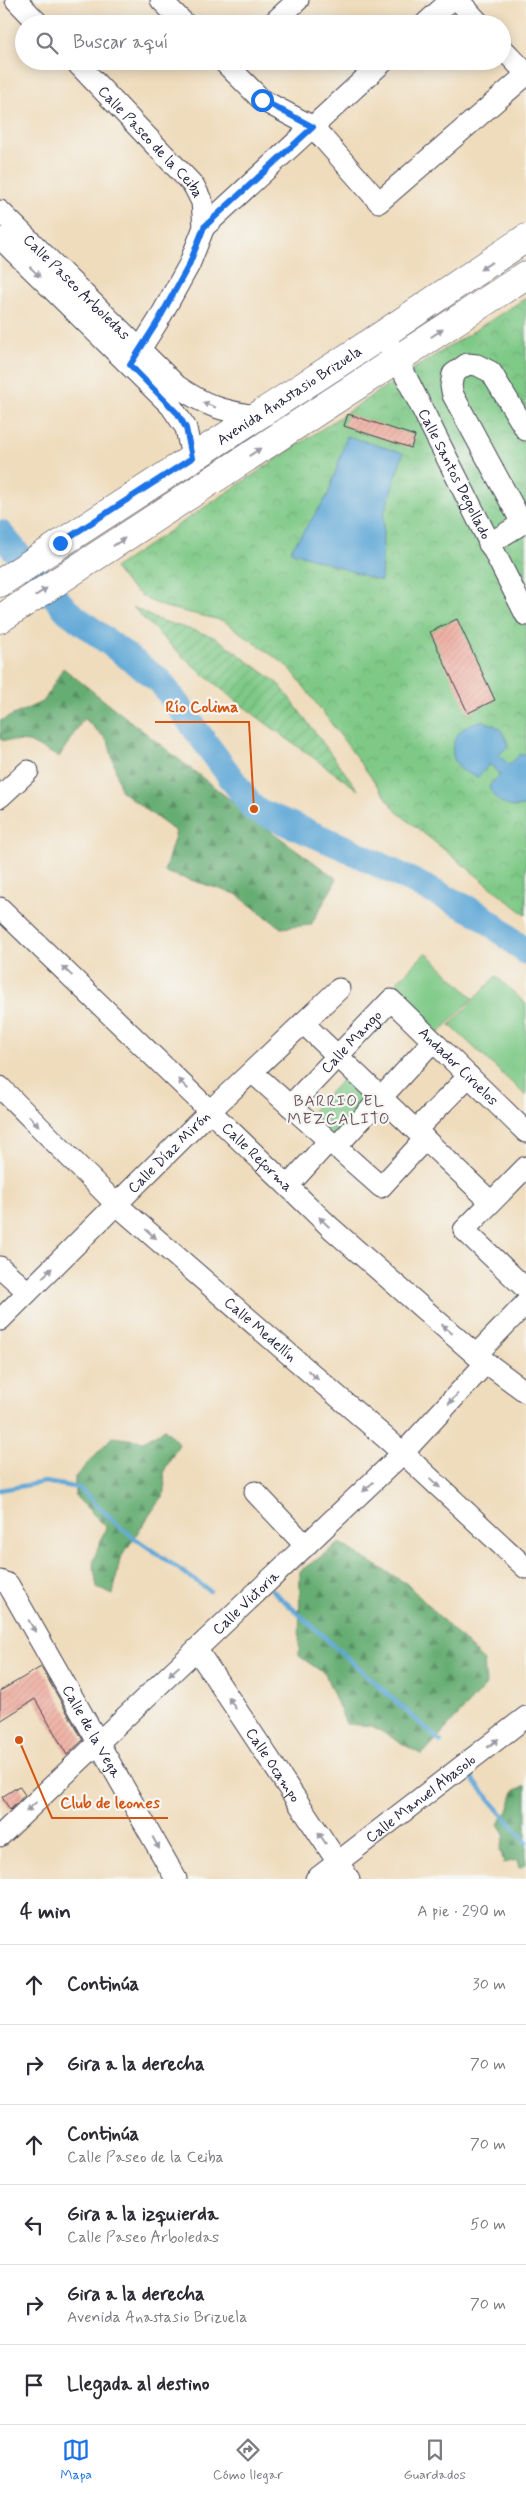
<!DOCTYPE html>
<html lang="es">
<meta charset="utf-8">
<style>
:root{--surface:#fff;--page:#f2f2f3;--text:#2b2b33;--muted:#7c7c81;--line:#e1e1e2;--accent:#1a73e8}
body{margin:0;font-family:Mynerve,sans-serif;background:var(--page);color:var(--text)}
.stop{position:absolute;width:15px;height:15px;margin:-11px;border:4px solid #1a73e8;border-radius:50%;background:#fff}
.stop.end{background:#1a73e8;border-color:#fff;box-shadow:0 1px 5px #0008}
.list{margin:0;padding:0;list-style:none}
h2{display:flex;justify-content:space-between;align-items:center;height:65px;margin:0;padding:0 20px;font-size:21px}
h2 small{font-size:16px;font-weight:400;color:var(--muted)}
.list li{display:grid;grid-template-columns:32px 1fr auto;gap:15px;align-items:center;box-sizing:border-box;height:80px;padding:0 20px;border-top:1px solid var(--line)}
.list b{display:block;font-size:19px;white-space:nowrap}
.list p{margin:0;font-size:16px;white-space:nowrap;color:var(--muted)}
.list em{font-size:16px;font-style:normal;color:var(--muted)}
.icon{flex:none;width:28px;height:28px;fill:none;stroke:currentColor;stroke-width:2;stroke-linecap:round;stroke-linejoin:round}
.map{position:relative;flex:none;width:526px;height:1879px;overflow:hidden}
.search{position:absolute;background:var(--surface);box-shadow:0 2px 12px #0003;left:15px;right:15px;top:15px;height:55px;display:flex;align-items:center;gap:12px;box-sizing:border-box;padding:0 18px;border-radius:28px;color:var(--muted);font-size:19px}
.sheet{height:545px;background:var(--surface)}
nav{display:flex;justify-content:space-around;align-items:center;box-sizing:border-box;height:70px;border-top:1px solid var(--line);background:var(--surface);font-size:14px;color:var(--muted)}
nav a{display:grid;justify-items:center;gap:2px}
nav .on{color:var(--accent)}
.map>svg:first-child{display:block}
.forest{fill:url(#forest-firs);stroke:#446857}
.park{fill:url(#park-crowns);stroke:#507660}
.garden{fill:url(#garden-furrows);stroke:#507660}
.pitch{fill:#7ec986;stroke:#507660}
.water{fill:#61a8d7;stroke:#426589}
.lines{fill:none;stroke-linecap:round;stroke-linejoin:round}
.stream{stroke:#61a8d7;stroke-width:4.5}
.river{stroke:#61a8d7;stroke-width:26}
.building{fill:url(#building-hatch)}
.minor-casing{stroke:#413e4e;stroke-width:23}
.major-casing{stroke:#413e4e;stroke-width:29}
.minor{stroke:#fff;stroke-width:21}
.major{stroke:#fff;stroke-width:28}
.oneway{fill:#9c9ca7}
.route{stroke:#1a73e8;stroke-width:6}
.labels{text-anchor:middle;stroke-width:4.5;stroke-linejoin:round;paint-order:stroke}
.street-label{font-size:15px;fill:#22223b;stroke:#f6f6f2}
.neighbourhood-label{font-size:16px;letter-spacing:1px;fill:#6a525e;stroke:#f6f6f2}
.leader{fill:none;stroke:#d45411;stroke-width:2}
.callout-dot{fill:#d45411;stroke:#f6f6f2;stroke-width:2}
.callout-label{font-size:16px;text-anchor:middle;font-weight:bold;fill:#d45411;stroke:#f6f6f2;stroke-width:4.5;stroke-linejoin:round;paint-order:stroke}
</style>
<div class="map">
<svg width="526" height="1879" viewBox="0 0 526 1879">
<defs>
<pattern id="forest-firs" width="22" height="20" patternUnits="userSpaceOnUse" patternTransform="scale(1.25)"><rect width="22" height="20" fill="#66ad73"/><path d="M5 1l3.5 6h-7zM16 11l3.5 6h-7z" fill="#548c60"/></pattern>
<pattern id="park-crowns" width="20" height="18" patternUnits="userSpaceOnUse" patternTransform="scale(1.25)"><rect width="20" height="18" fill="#7ec986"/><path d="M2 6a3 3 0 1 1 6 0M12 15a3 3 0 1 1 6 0" fill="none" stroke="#6dac75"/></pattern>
<pattern id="garden-furrows" width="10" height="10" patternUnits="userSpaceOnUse" patternTransform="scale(1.25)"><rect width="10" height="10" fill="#7ec986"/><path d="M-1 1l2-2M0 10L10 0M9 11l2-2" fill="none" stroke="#6dac75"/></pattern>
<pattern id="building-hatch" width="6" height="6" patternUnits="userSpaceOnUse" patternTransform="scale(1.25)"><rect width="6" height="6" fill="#efab9e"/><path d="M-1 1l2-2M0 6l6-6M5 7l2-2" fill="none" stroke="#cd9389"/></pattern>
</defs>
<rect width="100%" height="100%" fill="#f6f6f2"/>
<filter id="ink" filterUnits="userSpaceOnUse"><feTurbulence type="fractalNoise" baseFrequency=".02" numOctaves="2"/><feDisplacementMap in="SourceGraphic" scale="10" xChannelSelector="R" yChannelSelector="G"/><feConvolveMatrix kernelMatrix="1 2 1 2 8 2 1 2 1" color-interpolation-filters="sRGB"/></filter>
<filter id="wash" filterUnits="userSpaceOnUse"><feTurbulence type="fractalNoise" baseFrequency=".0096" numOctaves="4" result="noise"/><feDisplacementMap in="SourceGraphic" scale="20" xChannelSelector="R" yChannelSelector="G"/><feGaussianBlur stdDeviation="1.12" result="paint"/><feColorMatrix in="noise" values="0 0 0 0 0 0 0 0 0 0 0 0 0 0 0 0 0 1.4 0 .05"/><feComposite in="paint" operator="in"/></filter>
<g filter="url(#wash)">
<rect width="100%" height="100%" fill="#efdcbc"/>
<path class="forest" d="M63,668L261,824L337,879L311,925L281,928L236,894L164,872L176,832L121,791L108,741L84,718L59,757L29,742L1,740L0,721L44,701Z
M165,1429L179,1444L164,1471L165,1492L120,1559L113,1595L97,1588L93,1561L106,1527L75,1496V1477L112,1437L143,1441Z
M340,1543L407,1584L484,1661L486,1685L422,1755L372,1726L346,1724L325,1674L299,1656L300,1571Z
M526,1785V1864L519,1868L517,1860L504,1863L500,1849L505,1835L498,1824L508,1811L514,1791Z"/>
<path class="park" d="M526,298V915L397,812L290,668L224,621L165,607L146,599L129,586L114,568L377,392Z
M349,1072L376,1097L335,1141L308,1116Z"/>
<path class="garden" d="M133,607L156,619L215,637L279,684L358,790C280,733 198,679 133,607Z"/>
<path class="pitch" d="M426,952L473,998L438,1034L391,988Z
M496,976L526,1004V1096L450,1025Z"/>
<path class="water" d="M347,436L403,453L384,514L381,581L290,551L328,495Z
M482,721C496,724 506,731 508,746L499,755L509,765L519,755L526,754V805C510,811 494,802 489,786L500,775L490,764L478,777C441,769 446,726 482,721Z"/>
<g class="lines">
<path class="stream" d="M0,1490L45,1482L79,1488L122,1529L210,1591
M272,1590L441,1742
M470,1776L526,1842"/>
<path class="river" d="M0,533L67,611L160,681L254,809L345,848L481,915L526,952"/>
</g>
<g id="blocks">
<path class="building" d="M348,414L415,436L411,448L344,426Z
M457,619L495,700L468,713L430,632Z
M41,1667L83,1740L67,1755L35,1699L0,1721V1691Z
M19,1786L25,1795L10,1810L2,1797Z"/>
</g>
</g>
<g filter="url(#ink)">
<use href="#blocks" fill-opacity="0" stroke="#413e4e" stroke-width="1"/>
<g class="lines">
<g class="minor-casing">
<g id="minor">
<path d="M16,0L39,24"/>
<path d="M161,0L185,24"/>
<path d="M458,0L480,24"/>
<path d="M272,24L298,0"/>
<path d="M425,24L451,0"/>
<path d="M502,48L526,73"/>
<path id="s1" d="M75,61L194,186L202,202L204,227L189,265L158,321L130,365"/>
<path d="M223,61L262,100L313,127L379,202L526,75"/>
<path id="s2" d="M0,211L177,386C206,406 222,411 256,416"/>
<path d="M204,227L384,61"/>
<path d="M0,238L171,406L186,428L192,458"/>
<path id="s3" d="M391,347L526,615"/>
<path d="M522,523L453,395L451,386L453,374L467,364L477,365L491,372L526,430"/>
<path d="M489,544L526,521"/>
<path d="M0,797L28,771"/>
<path id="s4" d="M0,908L331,1228L476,1355L526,1392"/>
<path d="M303,1023L491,1202"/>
<path d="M252,1072L381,1187L425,1139"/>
<path id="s5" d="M0,1087L116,1204L403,1453L526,1568"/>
<path id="s6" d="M290,1106L391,1000L526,1132"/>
<path d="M416,1130L469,1076"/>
<path d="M336,1147L433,1041"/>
<path d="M526,1167L464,1230L526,1289"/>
<path d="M288,1186L329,1141"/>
<path d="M0,1267L28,1292"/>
<path id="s7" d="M0,1320L210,1111L339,989"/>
<path d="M476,1355L526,1303"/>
<path d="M255,1492L306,1546"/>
<path id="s8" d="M0,1581L8,1584L176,1879"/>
<path id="s9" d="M197,1650L349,1879"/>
<path id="s10" d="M0,1836L403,1453L486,1363"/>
<path id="s11" d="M316,1879L526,1717"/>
</g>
</g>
<g class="major-casing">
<g id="major">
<path id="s12" d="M0,583L385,333L526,238"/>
<path d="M0,619L526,275"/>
</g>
</g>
<use href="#minor" class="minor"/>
<use href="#major" class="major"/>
</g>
<defs><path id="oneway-solid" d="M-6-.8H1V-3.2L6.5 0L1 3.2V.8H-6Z" transform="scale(1.25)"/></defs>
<g class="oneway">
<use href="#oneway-solid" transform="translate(486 266) rotate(146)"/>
<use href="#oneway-solid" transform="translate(35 272) rotate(44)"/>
<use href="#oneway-solid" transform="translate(437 333) rotate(-33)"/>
<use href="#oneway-solid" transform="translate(209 405) rotate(-159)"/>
<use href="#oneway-solid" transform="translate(255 452) rotate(-33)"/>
<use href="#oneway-solid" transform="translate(119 542) rotate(-33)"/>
<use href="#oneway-solid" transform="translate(41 592) rotate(-33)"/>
<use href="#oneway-solid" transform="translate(67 971) rotate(-137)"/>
<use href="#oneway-solid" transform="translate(183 1084) rotate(-135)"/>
<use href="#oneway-solid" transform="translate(34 1121) rotate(45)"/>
<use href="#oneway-solid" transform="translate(324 1222) rotate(-136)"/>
<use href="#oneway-solid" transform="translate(151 1234) rotate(41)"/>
<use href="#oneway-solid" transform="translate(47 1273) rotate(-45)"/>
<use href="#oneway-solid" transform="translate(447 1329) rotate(-139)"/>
<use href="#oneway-solid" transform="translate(313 1375) rotate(41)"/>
<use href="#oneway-solid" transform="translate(453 1399) rotate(132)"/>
<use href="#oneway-solid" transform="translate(435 1483) rotate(43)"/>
<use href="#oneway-solid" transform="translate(368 1487) rotate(137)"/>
<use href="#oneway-solid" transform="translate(32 1626) rotate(60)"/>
<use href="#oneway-solid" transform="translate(174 1671) rotate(137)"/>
<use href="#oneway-solid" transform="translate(232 1703) rotate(-124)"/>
<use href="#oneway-solid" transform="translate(493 1743) rotate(-38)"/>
<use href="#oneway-solid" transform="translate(31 1807) rotate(137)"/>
<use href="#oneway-solid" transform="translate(322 1838) rotate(-124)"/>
<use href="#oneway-solid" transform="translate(156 1843) rotate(61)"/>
</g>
</g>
<g class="lines" filter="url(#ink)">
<path class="route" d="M60,543L192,458L186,428L178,414L130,365L158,321L189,265L204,227L313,127L262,100"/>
</g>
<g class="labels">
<g class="street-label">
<text dy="5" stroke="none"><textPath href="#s1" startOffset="111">Calle Paseo de la Ceiba</textPath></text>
<text dy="5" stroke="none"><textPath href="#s2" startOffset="108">Calle Paseo Arboledas</textPath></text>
<text dy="5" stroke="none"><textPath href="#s12" startOffset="345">Avenida Anastasio Brizuela</textPath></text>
<text dy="5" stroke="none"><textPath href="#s3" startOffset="142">Calle Santos Degollado</textPath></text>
<text dy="5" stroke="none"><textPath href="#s6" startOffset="89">Calle Mango</textPath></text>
<text dy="5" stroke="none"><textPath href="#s6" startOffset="241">Andador Ciruelos</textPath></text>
<text dy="5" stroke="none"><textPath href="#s7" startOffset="238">Calle Díaz Mirón</textPath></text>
<text dy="5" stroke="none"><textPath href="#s4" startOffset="358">Calle Reforma</textPath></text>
<text dy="5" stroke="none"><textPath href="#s5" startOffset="356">Calle Medellín</textPath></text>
<text dy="5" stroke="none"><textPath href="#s10" startOffset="339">Calle Victoria</textPath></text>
<text dy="5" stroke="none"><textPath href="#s8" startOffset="178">Calle de la Vega</textPath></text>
<text dy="5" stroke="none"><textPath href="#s9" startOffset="138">Calle Ocampo</textPath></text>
<text dy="5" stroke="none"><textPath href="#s11" startOffset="132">Calle Manuel Abasolo</textPath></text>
</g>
<g class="neighbourhood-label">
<text x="339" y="1106">BARRIO EL<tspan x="339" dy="18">MEZCALITO</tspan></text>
</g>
</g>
<path class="leader" d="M254 809L249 722H155M19 1740L52 1818H168"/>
<g class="callout-dot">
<circle cx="254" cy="809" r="5"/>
<circle cx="19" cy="1740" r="5"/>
</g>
<g class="callout-label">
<text x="202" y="712">Río Colima</text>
<text x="110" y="1808">Club de leones</text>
</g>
</svg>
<div class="stop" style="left:262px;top:100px"></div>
<div class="stop end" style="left:60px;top:543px"></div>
<div class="search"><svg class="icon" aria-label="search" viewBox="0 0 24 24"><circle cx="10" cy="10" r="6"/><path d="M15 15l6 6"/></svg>Buscar aquí</div>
</div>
<section class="sheet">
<h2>4 min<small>A pie · 290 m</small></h2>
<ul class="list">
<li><svg class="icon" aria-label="ahead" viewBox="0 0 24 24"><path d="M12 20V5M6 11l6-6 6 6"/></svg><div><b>Continúa</b></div><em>30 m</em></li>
<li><svg class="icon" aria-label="right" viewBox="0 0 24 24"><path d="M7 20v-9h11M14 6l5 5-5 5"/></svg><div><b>Gira a la derecha</b></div><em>70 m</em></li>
<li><svg class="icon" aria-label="ahead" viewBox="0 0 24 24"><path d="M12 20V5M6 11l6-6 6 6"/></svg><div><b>Continúa</b><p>Calle Paseo de la Ceiba</p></div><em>70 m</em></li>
<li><svg class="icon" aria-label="left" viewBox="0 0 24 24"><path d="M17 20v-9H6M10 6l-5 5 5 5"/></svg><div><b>Gira a la izquierda</b><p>Calle Paseo Arboledas</p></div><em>50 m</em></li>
<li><svg class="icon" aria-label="right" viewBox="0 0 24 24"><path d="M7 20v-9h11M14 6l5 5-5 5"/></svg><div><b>Gira a la derecha</b><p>Avenida Anastasio Brizuela</p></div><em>70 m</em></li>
<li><svg class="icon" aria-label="arrive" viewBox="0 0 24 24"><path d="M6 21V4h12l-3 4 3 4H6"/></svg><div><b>Llegada al destino</b></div></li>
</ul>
</section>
<nav>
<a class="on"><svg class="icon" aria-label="map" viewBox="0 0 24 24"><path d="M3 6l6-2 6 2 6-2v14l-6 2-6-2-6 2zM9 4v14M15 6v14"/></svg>Mapa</a>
<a><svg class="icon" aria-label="directions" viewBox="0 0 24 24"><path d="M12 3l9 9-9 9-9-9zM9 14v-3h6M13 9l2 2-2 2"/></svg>Cómo llegar</a>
<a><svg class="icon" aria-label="saved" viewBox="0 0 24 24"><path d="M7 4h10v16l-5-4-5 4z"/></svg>Guardados</a>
</nav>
